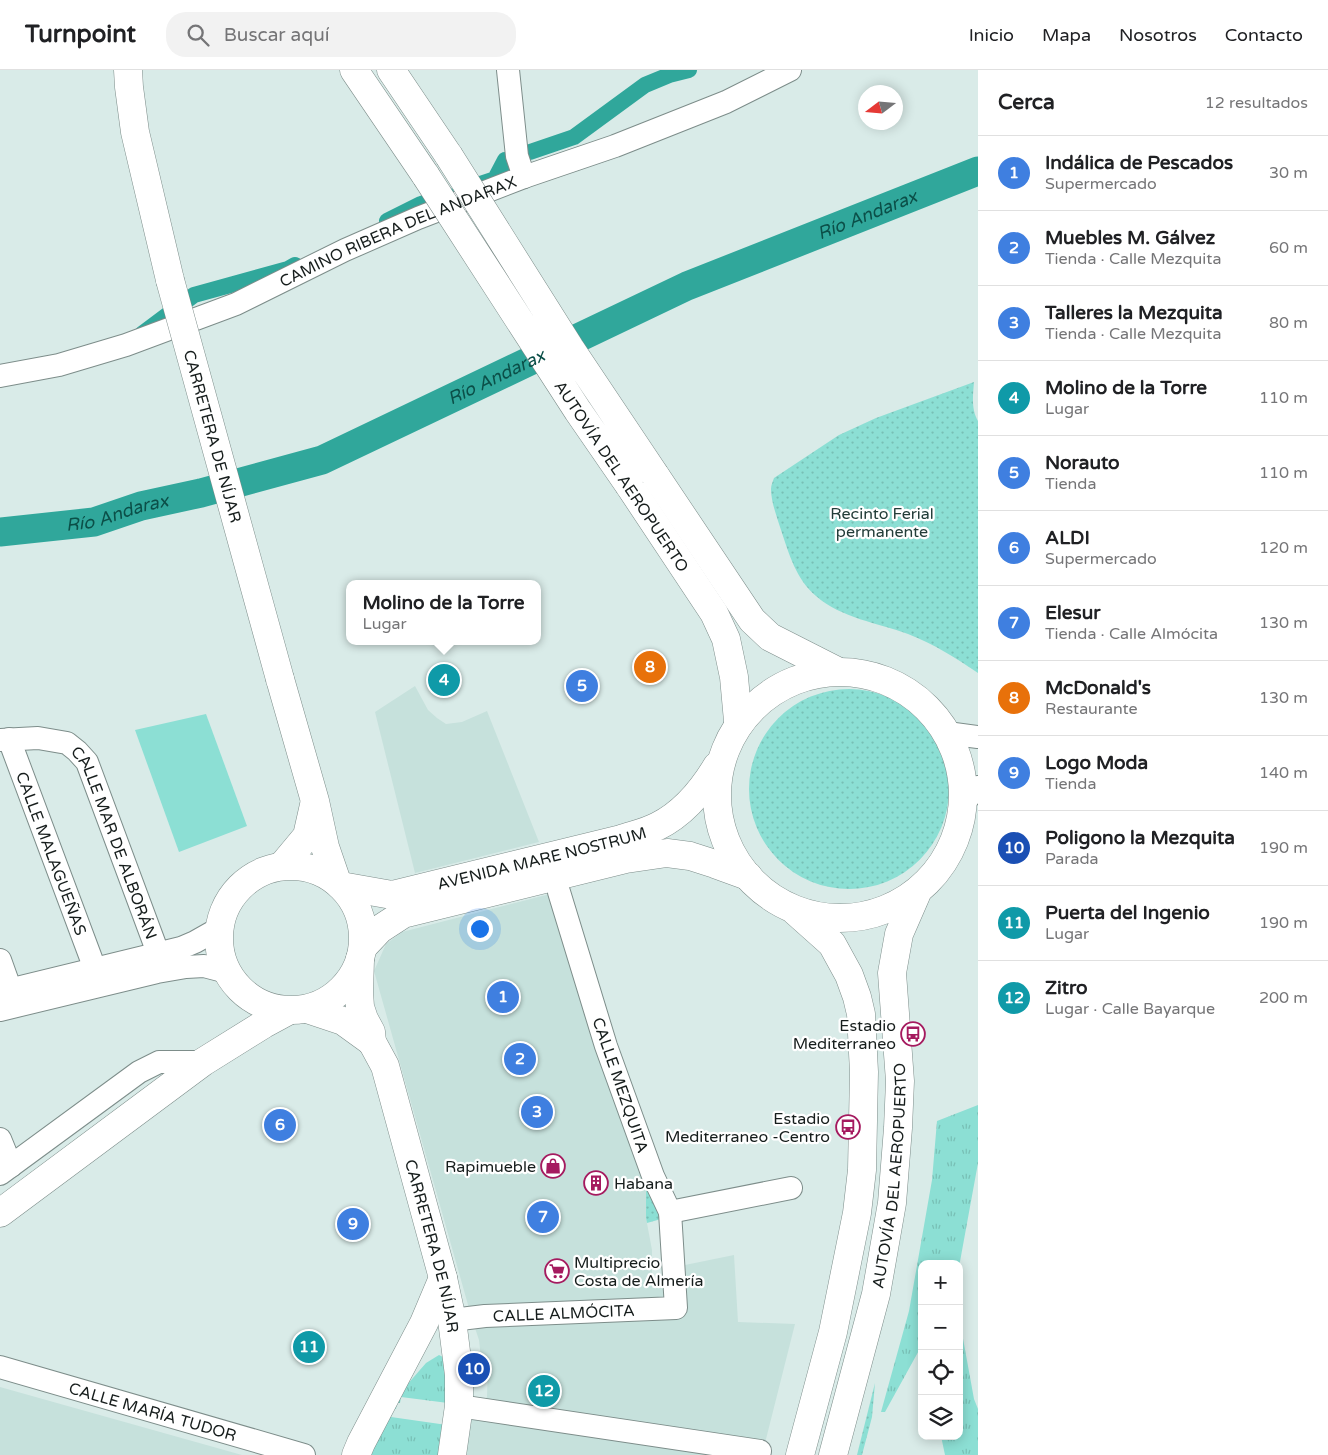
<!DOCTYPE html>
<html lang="es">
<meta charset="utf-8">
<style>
:root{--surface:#fff;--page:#f2f2f2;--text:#202124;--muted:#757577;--line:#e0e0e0;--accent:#d93025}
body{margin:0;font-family:"Varela Round",sans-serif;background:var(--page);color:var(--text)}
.controls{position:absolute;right:15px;bottom:15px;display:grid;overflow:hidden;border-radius:10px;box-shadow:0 2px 12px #0003}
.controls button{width:45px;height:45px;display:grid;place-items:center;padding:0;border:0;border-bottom:1px solid var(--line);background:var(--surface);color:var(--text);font:25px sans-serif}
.compass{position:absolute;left:858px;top:15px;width:45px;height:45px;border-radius:50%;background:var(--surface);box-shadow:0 2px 12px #0003;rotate:254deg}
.you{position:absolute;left:479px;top:858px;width:18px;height:18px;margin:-12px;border:4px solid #fff;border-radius:50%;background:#1a73e8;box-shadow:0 0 0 8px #1a73e833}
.badge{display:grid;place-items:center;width:32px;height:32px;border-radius:50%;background:var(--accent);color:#fff;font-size:16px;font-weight:700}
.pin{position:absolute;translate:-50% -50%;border:2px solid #fff;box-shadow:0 1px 5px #0006}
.popup{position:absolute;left:346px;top:510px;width:195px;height:65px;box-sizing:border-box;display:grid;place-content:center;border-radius:10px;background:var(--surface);filter:drop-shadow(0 1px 4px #0005);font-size:16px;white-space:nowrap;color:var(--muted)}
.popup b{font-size:19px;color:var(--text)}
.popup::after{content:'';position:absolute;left:50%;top:100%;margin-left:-10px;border:10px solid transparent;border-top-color:var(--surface)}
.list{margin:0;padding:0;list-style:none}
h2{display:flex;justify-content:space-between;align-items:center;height:65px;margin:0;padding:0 20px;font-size:21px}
h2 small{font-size:16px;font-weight:400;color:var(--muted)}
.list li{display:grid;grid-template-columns:32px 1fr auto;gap:15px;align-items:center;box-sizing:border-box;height:75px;padding:0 20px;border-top:1px solid var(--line)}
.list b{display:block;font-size:19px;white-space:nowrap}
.list p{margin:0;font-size:16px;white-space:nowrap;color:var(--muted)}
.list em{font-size:16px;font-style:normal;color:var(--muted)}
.icon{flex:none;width:28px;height:28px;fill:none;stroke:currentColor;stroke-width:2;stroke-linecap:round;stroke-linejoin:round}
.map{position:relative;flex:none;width:978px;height:1385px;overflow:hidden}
header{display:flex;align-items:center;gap:30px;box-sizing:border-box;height:70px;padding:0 25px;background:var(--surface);border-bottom:1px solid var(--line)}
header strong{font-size:24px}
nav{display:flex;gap:28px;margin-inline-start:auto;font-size:18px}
.search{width:350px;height:45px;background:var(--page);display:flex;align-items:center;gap:12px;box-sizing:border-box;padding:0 18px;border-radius:20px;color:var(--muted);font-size:19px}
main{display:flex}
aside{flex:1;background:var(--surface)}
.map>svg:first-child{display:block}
.built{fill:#c6e1dc}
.grass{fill:url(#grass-tufts)}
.park{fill:url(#park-dots)}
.pitch{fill:#8cdfd4}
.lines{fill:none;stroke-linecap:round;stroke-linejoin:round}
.canal{stroke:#30a79b;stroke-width:16}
.river{stroke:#30a79b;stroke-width:29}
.minor-casing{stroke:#7d8d8a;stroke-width:24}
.major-casing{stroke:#7d8d8a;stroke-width:29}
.highway-casing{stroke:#7d8d8a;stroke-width:29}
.minor{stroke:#fff;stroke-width:22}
.major{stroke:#fff;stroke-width:28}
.highway{stroke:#fff;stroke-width:28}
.major-bridge-casing{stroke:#7d8d8a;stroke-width:29;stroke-linecap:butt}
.highway-bridge-casing{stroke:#7d8d8a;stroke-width:29;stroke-linecap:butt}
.major-bridge{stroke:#fff;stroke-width:28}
.highway-bridge{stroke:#fff;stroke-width:28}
.labels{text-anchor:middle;stroke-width:4.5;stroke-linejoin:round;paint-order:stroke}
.street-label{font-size:16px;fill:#161d1c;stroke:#fff}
.park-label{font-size:16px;fill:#233d39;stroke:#fff}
.poi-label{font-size:16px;fill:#161d1c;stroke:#fff;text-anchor:end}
.water-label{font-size:18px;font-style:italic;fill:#0b4f48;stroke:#fff}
</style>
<header>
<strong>Turnpoint</strong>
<div class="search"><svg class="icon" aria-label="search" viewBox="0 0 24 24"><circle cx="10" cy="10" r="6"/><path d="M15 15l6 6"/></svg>Buscar aquí</div>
<nav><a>Inicio</a><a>Mapa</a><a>Nosotros</a><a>Contacto</a></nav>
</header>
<main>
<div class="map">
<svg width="978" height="1385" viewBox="0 0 978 1385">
<defs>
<pattern id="grass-tufts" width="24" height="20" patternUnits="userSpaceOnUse" patternTransform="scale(1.25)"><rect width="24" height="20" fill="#8cdfd4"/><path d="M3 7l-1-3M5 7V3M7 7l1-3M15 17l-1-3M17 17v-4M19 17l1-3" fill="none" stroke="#78bfb5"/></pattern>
<pattern id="park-dots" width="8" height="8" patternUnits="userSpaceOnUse" patternTransform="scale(1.25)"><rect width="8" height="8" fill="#8cdfd4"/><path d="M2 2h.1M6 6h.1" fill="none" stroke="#78bfb5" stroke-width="1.8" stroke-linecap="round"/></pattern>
</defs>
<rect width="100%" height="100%" fill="#d9ebe8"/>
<path class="built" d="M415,616L428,640L437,648L446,654L462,652L487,641L539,772L415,803L375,642Z
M554,823L646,1113V1148L652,1180V1218L686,1215L685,1195L734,1185L738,1252L795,1254L762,1385H465L471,1345L487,1327L488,1297H482L479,1270L472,1249L374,901L386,874L402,862Z
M0,1317L242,1385H0Z"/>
<path class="grass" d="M978,1035V1093L959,1197V1194H922V1275L885,1342H881L909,1241L932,1110L937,1051Z
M962,1263L974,1329L978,1339V1385H945L941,1366H959V1270Z
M439,1285L447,1289L448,1333L401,1327L400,1333H397L396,1339H394L391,1347L447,1355L442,1385H367L392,1332L426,1293Z"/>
<path class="park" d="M974,312C973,325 971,339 978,351V603C956,588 934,574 908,564C878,553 841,548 816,526C796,509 789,484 781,460C777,447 771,432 771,419C771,415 773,411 774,408L839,365L876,348Z
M749 719a100 100 0 1 1 200 0a100 100 0 1 1-200 0Z
M654,1116L661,1149L647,1153L646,1148V1118Z
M875,1313L872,1347L862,1385H857Z"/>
<path class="pitch" d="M206,644L247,756L179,782L135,660Z"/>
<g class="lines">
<path class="canal" d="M530,82L574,67L645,15L669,5L689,0
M477,115L495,109L505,90
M387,151L421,134L447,125
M142,264L194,225L288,199L295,195"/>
<path class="river" id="s1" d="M0,462L94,452L141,436L201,423L322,390L687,216L978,101"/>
<g class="minor-casing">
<g id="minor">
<path d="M508,0L517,86L524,107"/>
<path id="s2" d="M0,306L59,295L126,275L236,234L345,180L418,148L524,107L615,76L726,32L790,0"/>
<path d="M947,663L978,667"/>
<path id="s3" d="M9,669L95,899"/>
<path id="s4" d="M0,670L38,668L67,673L77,681L87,692L158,883"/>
<path d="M966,730L978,717"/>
<path d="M0,890L10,918"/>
<path d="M0,922L181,878L195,872L218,859"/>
<path d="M0,940L157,902L186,897L204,896L227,902"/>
<path d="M0,1069L11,1096"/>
<path d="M0,1104L139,1002L159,992H203"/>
<path d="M670,1142L791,1118"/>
<path id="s5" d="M452,1250L485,1246L676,1238L670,1142L653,1106L606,976L559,822"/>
<path id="s6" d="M0,1297L304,1385"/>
<path d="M459,1336L760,1381"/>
</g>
</g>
<g class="major-casing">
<g id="major">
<path d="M128,0L129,17L135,62L170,210"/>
<path d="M280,609L315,731L325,777L337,812"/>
<circle cx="291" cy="868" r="72"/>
<path d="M282,796L307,766L314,735"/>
<path id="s7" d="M341,816L392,825L621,769C633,765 647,762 658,756C684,743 702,721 717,696"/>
<path d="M363,877L380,859L403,844L626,789L667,783L690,786L715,794L748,806"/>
<path id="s8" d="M360,889L359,922L360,937L364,949L371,962L372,972L385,996L443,1208L452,1250L459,1305V1336L452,1385"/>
<path d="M307,939L343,951L372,972"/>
<path d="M0,1143L203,992L264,954L288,941"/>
<path d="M356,1385L361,1373L424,1253L443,1208"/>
</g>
</g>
<g class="highway-casing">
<g id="highway">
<path d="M354,0L426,106"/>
<path d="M391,0L449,86"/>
<path d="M655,405L752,550L770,567L835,600"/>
<path d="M629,415L714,543L726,569L734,607L738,651"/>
<circle cx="840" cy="725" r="123"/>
<path d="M795,841L832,874L849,905L857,927L861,944L864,1002L862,1100L857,1143L833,1262L800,1385"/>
<path id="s9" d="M833,1385L876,1224L892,1133L898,1058L900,1011L892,903L899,864L916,825"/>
</g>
</g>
<use href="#minor" class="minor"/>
<use href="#major" class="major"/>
<use href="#highway" class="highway"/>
<g class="major-bridge-casing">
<g id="major-bridge">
<path id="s10" d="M170,210L280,609"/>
</g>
</g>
<g class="highway-bridge-casing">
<path id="highway-bridge" d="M449,86L570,278L655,405
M426,106L578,341L629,415"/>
</g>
<use href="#major-bridge" class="major-bridge"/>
<use href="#highway-bridge" class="highway-bridge"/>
</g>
<defs>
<g id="bus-ring" transform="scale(1.25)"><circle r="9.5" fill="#fff" stroke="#a51a5f" stroke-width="1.5"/><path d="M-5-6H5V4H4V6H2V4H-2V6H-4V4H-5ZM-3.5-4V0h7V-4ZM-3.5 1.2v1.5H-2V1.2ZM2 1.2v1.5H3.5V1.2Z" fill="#a51a5f"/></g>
<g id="shop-ring" transform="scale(1.25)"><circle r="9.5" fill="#fff" stroke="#a51a5f" stroke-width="1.5"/><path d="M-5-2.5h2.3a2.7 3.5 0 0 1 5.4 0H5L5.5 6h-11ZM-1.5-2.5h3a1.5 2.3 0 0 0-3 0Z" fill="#a51a5f"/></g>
<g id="building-ring" transform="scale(1.25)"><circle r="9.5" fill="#fff" stroke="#a51a5f" stroke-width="1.5"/><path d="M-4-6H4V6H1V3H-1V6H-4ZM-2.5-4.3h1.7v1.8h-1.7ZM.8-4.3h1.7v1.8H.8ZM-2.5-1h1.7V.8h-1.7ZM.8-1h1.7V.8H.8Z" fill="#a51a5f"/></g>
<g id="supermarket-ring" transform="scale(1.25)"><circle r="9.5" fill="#fff" stroke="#a51a5f" stroke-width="1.5"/><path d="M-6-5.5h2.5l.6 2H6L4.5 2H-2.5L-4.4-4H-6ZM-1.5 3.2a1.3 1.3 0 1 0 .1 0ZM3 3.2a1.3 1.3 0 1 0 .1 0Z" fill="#a51a5f"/></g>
</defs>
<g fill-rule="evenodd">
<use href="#bus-ring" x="913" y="964"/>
<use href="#bus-ring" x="848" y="1057"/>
<use href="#shop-ring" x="553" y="1096"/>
<use href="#building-ring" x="596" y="1113"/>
<use href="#supermarket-ring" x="557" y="1201"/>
</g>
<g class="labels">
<g class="street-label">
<text dy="6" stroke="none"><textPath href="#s2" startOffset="425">CAMINO RIBERA DEL ANDARAX</textPath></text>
<text dy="6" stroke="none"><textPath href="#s10" startOffset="162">CARRETERA DE NÍJAR</textPath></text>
<text transform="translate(622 406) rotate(56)" y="6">AUTOVÍA DEL AEROPUERTO</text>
<text dy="6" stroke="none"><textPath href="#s4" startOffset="180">CALLE MAR DE ALBORÁN</textPath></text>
<text dy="6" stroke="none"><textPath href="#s3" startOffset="122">CALLE MALAGUEÑAS</textPath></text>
<text dy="6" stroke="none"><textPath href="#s7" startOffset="206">AVENIDA MARE NOSTRUM</textPath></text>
<text transform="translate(621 1015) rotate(71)" y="6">CALLE MEZQUITA</text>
<text dy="6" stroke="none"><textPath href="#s9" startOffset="286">AUTOVÍA DEL AEROPUERTO</textPath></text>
<text dy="6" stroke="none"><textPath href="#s8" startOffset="299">CARRETERA DE NÍJAR</textPath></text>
<text dy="6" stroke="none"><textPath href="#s5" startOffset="112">CALLE ALMÓCITA</textPath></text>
<text dy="6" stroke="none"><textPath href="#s6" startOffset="159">CALLE MARÍA TUDOR</textPath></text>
</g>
<g class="park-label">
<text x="882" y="449">Recinto Ferial<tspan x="882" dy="18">permanente</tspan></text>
</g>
<g class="poi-label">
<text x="896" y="961">Estadio<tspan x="896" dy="18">Mediterraneo</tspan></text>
<text x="830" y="1054">Estadio<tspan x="830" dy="18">Mediterraneo -Centro</tspan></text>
<text x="536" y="1102">Rapimueble</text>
<text x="614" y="1119" text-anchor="start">Habana</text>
<text x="574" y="1198" text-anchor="start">Multiprecio<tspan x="574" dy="18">Costa de Almería</tspan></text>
</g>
<g class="water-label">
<text dy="6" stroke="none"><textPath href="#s1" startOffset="929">Río Andarax</textPath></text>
<text dy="6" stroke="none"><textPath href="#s1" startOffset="524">Río Andarax</textPath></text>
<text dy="6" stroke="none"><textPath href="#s1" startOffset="119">Río Andarax</textPath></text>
</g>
</g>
</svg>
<div class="controls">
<button>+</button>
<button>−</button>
<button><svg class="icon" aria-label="locate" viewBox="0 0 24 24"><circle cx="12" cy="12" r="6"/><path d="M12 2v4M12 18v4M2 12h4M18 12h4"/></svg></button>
<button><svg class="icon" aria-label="layers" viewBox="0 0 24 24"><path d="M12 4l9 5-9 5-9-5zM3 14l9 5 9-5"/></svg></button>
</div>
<svg class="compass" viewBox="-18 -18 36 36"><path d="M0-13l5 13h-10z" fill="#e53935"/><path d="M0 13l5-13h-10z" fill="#757577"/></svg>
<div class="you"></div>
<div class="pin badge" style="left:503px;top:927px;background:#3f7fe0">1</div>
<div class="pin badge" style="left:520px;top:989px;background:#3f7fe0">2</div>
<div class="pin badge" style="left:537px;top:1042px;background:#3f7fe0">3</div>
<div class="pin badge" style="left:444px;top:610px;background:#0f9aa8">4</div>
<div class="popup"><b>Molino de la Torre</b>Lugar</div>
<div class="pin badge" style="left:582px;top:616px;background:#3f7fe0">5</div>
<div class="pin badge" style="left:280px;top:1055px;background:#3f7fe0">6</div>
<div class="pin badge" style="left:543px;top:1147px;background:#3f7fe0">7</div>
<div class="pin badge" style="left:650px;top:597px;background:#e8710a">8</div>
<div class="pin badge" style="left:353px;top:1154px;background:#3f7fe0">9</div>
<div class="pin badge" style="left:474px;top:1299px;background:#1a4fb4">10</div>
<div class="pin badge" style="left:309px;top:1277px;background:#0f9aa8">11</div>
<div class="pin badge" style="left:544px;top:1321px;background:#0f9aa8">12</div>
</div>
<aside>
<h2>Cerca<small>12 resultados</small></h2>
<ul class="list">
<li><span class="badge" style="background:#3f7fe0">1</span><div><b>Indálica de Pescados</b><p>Supermercado</p></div><em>30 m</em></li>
<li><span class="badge" style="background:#3f7fe0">2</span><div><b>Muebles M. Gálvez</b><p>Tienda · Calle Mezquita</p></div><em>60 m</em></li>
<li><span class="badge" style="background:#3f7fe0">3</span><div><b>Talleres la Mezquita</b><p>Tienda · Calle Mezquita</p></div><em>80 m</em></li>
<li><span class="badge" style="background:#0f9aa8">4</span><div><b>Molino de la Torre</b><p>Lugar</p></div><em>110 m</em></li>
<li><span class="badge" style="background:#3f7fe0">5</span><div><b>Norauto</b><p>Tienda</p></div><em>110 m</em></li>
<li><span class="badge" style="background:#3f7fe0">6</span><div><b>ALDI</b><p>Supermercado</p></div><em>120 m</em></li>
<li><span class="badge" style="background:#3f7fe0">7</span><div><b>Elesur</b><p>Tienda · Calle Almócita</p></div><em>130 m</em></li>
<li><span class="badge" style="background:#e8710a">8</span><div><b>McDonald's</b><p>Restaurante</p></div><em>130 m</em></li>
<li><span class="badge" style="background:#3f7fe0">9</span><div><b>Logo Moda</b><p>Tienda</p></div><em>140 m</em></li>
<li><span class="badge" style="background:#1a4fb4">10</span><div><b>Poligono la Mezquita</b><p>Parada</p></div><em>190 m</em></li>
<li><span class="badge" style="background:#0f9aa8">11</span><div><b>Puerta del Ingenio</b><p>Lugar</p></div><em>190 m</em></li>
<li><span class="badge" style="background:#0f9aa8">12</span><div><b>Zitro</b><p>Lugar · Calle Bayarque</p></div><em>200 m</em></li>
</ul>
</aside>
</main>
